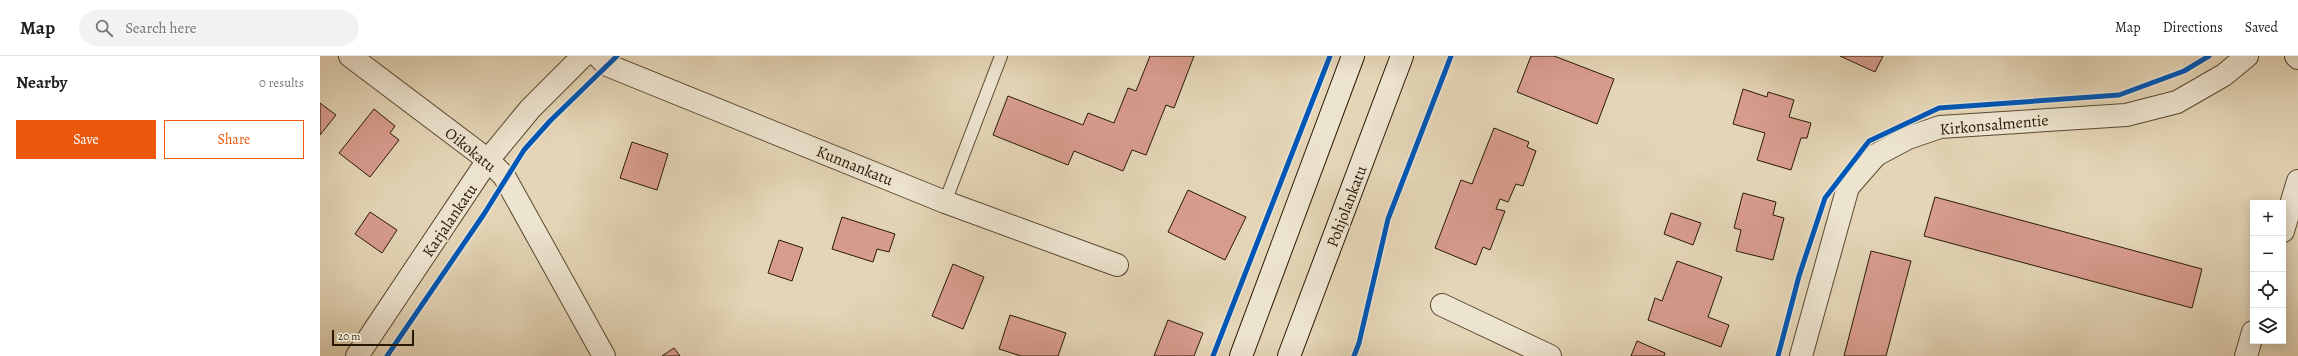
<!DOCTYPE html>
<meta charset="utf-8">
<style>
:root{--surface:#fff;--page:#f2f2f2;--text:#222;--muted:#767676;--line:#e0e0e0;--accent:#ea580c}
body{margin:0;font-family:Alegreya,serif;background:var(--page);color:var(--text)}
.controls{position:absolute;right:12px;bottom:12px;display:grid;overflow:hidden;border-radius:0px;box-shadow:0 2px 10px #0003}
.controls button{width:36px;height:36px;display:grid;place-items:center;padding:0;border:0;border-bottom:1px solid var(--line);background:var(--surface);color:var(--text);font:20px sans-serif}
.scale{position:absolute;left:12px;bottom:10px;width:82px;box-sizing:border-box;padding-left:4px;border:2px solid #291903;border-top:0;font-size:11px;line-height:14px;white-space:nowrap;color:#291903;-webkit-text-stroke:3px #ede4d0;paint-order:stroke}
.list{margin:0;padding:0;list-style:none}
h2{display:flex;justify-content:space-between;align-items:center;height:52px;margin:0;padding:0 16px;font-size:17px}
h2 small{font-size:13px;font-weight:400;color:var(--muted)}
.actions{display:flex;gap:8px;padding:12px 16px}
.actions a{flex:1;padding:9px 0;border:1px solid var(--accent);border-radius:0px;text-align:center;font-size:14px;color:var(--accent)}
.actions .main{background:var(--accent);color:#fff}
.icon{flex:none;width:22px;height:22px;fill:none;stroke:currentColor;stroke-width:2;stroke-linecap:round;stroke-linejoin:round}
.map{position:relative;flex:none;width:1978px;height:300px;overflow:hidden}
header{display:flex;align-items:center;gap:24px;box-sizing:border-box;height:56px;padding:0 20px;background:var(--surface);border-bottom:1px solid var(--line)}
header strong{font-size:19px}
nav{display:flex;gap:22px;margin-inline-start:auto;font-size:14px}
.search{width:280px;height:36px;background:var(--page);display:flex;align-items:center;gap:10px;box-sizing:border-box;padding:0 14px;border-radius:22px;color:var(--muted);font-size:15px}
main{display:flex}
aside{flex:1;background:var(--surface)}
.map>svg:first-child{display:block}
.building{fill:#d89c8e;stroke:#291903}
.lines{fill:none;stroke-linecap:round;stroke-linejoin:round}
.service-casing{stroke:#584830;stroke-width:14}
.minor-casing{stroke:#584830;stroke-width:24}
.secondary-casing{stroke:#291903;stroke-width:24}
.service{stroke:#ede4d0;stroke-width:12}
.minor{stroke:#ede4d0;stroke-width:22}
.secondary{stroke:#ede4d0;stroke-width:22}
.cycleway-casing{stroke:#ede4d0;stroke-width:8}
.cycleway{stroke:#0057b8;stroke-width:5}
.labels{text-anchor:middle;stroke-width:3;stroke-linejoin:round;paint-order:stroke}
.street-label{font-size:16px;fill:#291903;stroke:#ede4d0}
</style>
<header>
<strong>Map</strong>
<div class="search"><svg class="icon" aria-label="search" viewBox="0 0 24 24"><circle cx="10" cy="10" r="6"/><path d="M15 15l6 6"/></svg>Search here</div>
<nav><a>Map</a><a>Directions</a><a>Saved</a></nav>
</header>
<main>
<aside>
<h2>Nearby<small>0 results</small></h2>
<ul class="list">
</ul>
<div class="actions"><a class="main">Save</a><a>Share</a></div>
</aside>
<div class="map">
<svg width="1978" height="300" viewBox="0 0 1978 300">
<rect width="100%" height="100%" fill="#e4d5b6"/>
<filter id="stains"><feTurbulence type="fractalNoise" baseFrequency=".005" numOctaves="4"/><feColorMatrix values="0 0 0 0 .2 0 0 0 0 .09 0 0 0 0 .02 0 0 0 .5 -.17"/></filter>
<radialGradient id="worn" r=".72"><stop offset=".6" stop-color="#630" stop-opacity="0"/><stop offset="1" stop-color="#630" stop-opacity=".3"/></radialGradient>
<path class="building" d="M830,0H874L854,52L846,49L826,99L812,94L803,115L754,95L748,109L673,79L688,40L763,69L768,57L794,67L808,32L816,35Z
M1211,0H1234L1294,23L1277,68L1197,36Z
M1520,0H1563L1555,16Z
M1423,33L1447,41L1448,36L1474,44L1469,61L1491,67L1487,82H1481L1471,114L1437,104L1445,77L1413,68Z
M0,47L16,59L0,79Z
M54,53L75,70L70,77L79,84L50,121L19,97Z
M1174,72L1209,86L1207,91L1216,95L1203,130L1196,128L1188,146L1180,143L1176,153L1185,155L1170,194L1163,191L1156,209L1115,192L1141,124L1152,128Z
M312,86L348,98L337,134L300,122Z
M868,134L926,161L905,204L848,176Z
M1423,137L1456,146L1453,159L1464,162L1453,204L1416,195L1421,174L1414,172Z
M1615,141L1882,213L1872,252L1604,180Z
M50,156L77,174L62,197L35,178Z
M1351,157L1381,167L1373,189L1344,178Z
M522,161L575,178L569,196L557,193L553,206L512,193Z
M459,184L483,192L472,225L448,217Z
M1551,195L1591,205L1566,300H1524Z
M1357,205L1402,221L1388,261L1409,269L1401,291L1328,264L1335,242L1342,245Z
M633,208L664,221L643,273L612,260Z
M690,259L746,277L738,300H701L679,293Z
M848,264L883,277L874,300H834Z
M1317,285L1345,297L1344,300H1311Z
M354,292L360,300H342Z"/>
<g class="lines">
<g class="service-casing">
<path id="service" d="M625,146L681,0"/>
</g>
<g class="minor-casing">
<path id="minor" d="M30,0L168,104L184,120L284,300
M278,0L287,9L625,146L797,209
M1976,0L1978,2
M1963,175L1978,125
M1122,249L1230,300
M37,300L168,104L210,53L263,0
M1481,300L1528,131L1556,99L1588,82L1620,71L1806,59L1857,46L1904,19L1927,0
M1926,300L1933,276"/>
</g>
<g class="secondary-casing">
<path id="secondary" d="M921,300L1033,0
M969,300L1082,0"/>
</g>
<use href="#service" class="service"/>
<use href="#minor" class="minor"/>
<use href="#secondary" class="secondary"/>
<g class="cycleway-casing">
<path id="cycleway" d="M67,300L164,158L204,94L230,65L297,0
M893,300L1010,0
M1034,300L1039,287L1068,163L1131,0
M1458,300L1479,220L1505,142L1549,85L1619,52L1799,39L1864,15L1889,0"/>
</g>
<use href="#cycleway" class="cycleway"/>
</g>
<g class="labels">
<g class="street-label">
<text transform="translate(1674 68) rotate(-5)" y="6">Kirkonsalmentie</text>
<text transform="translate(151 93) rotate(39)" y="6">Oikokatu</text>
<text transform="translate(535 109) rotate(22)" y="6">Kunnankatu</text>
<text transform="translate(1026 150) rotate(-69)" y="6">Pohjolankatu</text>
<text transform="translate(129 164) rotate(-56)" y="6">Karjalankatu</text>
</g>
</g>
<rect width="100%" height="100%" filter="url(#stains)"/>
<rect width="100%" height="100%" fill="url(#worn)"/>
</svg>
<div class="controls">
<button>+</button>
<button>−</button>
<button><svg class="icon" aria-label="locate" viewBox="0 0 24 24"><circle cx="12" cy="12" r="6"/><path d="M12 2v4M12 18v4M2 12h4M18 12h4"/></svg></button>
<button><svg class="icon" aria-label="layers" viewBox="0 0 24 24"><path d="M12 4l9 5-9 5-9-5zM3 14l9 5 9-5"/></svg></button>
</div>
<div class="scale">20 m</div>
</div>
</main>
